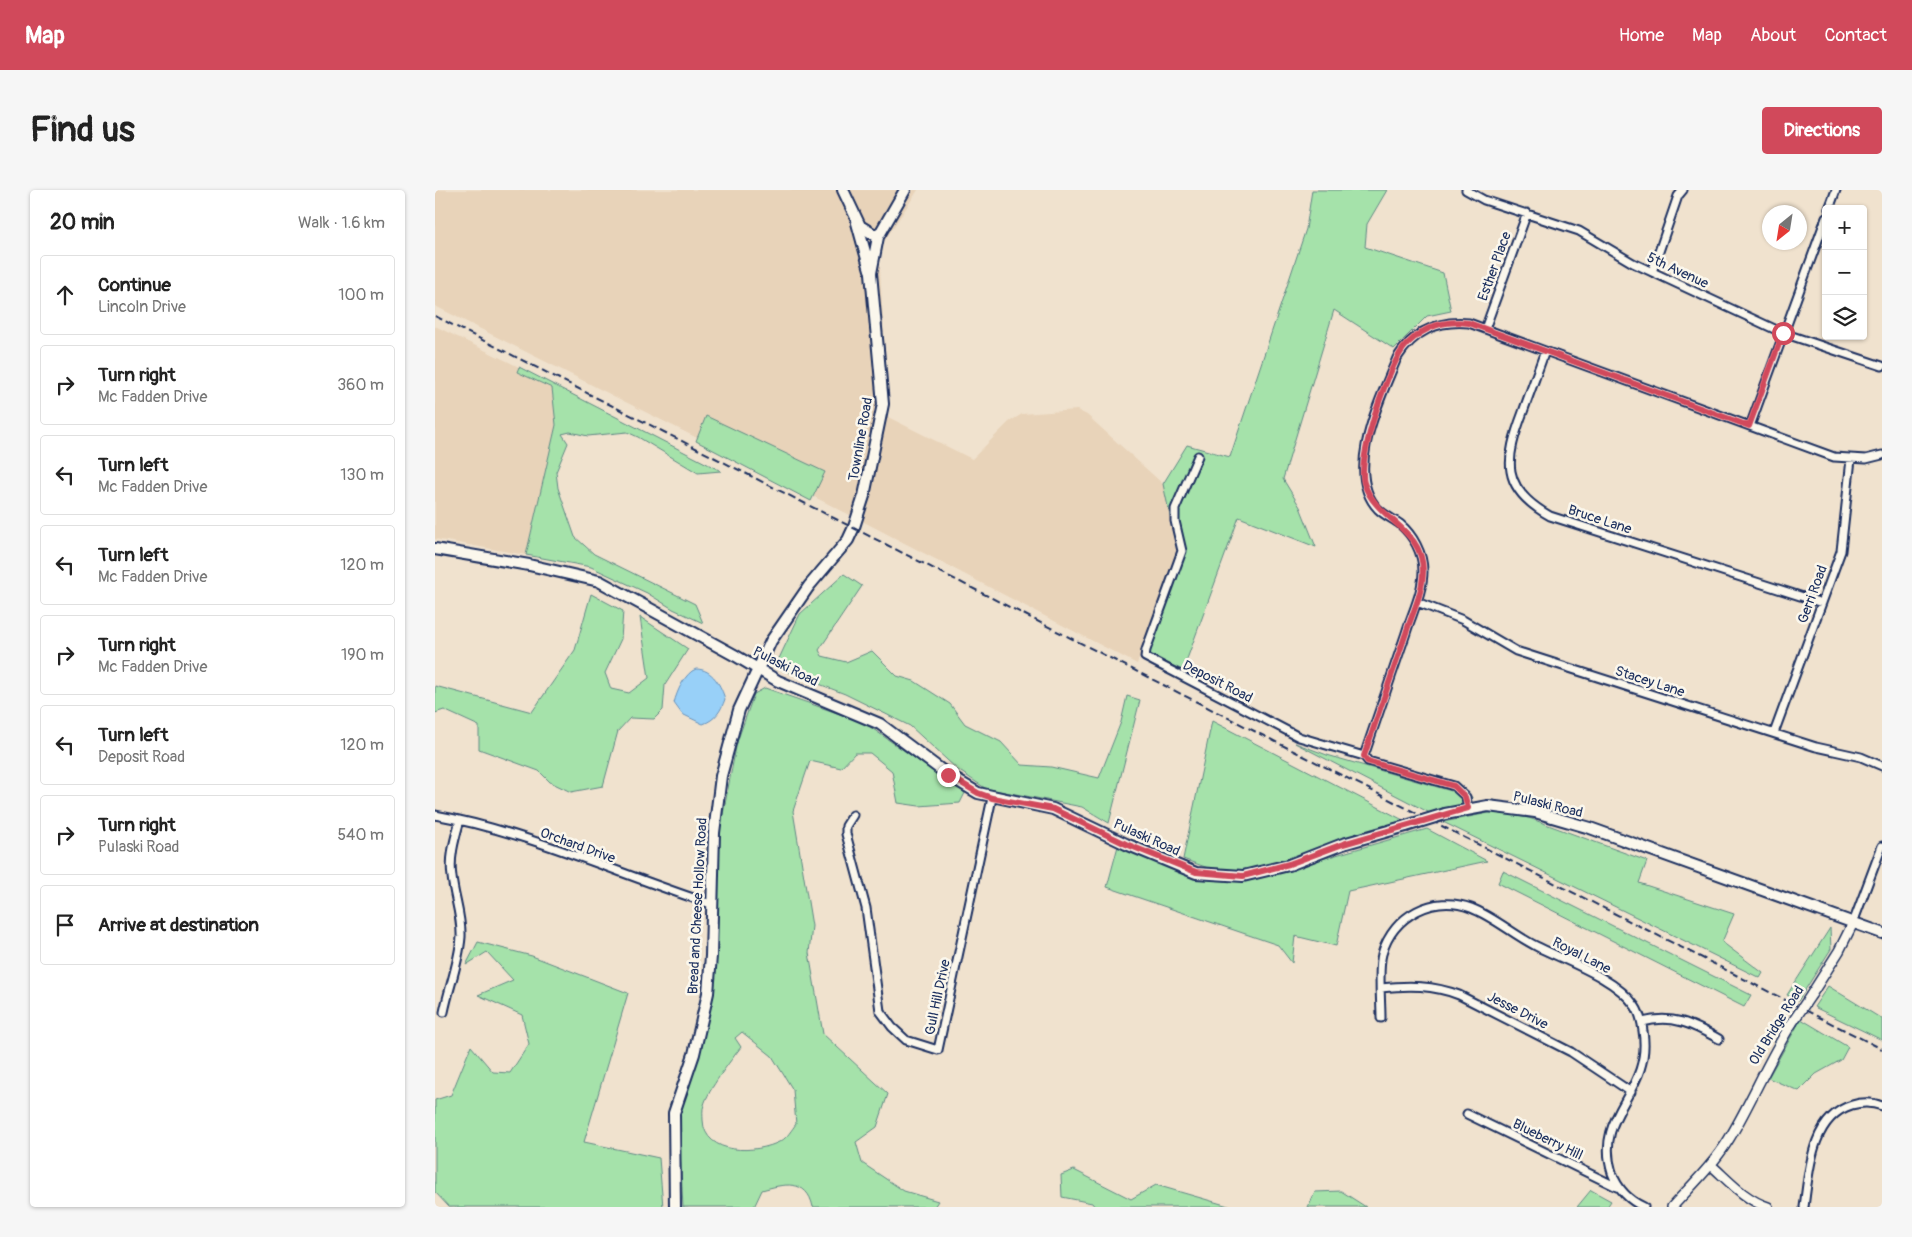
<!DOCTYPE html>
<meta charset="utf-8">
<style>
:root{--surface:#fff;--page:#f6f6f6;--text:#222;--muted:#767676;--line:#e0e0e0;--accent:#d1495b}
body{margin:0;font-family:Pangolin,sans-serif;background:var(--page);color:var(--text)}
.controls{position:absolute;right:15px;top:15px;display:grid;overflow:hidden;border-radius:5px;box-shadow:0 1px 4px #0004}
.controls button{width:45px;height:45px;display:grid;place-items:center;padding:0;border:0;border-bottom:1px solid var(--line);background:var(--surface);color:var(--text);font:25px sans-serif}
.compass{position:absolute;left:1327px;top:15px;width:45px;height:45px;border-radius:50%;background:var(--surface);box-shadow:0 1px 4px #0004;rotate:210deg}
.stop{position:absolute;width:15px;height:15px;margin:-11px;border:4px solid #d1495b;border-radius:50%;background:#fff}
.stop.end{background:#d1495b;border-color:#fff;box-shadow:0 1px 5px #0008}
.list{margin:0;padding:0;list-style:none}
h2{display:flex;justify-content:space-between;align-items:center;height:65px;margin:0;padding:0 20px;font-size:21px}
h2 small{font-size:16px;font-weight:400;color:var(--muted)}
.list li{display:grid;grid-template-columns:32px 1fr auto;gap:15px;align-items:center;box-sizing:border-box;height:80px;margin:0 10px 10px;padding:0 10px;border:1px solid var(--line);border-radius:5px}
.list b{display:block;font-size:19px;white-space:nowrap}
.list p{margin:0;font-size:16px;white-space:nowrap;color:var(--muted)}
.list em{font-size:16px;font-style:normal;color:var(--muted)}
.icon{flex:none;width:28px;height:28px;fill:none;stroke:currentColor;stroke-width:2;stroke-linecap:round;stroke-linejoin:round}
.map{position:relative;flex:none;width:1447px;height:1017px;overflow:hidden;border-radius:5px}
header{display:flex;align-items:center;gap:30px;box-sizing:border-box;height:70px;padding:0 25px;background:var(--accent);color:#fff}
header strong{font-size:24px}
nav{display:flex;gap:28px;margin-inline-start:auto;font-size:18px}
.intro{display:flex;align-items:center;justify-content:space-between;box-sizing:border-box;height:120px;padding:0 30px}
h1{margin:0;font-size:35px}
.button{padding:12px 22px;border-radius:5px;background:var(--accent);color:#fff;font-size:18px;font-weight:700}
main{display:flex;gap:30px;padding:0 30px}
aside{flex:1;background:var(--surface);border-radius:5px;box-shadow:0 1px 4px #0004}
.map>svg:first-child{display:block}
.built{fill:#e8d3b9}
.green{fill:#a5e2aa;stroke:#608884;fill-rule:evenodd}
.water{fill:#98d0f8;stroke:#6690ba}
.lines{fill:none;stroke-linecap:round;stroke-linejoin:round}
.minor-casing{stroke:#1b2f5e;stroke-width:11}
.tertiary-casing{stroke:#1b2f5e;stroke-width:12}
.secondary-casing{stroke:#1b2f5e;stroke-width:14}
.minor{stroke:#fbf7ec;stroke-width:7}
.tertiary{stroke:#fbf7ec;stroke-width:9}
.secondary{stroke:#fbf7ec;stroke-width:10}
.rail{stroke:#1b2f5e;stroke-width:2;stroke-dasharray:8 4;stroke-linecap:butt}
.tertiary-bridge-casing{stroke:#1b2f5e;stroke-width:12;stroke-linecap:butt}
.secondary-bridge-casing{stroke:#1b2f5e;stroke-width:14;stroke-linecap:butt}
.tertiary-bridge{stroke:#fbf7ec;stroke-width:9}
.secondary-bridge{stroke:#fbf7ec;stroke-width:10}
.route{stroke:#d1495b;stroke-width:6}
.labels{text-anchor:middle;stroke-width:5;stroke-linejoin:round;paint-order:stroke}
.street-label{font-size:14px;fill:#1b2f5e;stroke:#fbf7ec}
</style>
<header>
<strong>Map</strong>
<nav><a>Home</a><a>Map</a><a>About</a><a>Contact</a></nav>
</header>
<div class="intro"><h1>Find us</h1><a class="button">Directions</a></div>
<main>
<aside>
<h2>20 min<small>Walk · 1.6 km</small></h2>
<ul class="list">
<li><svg class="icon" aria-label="ahead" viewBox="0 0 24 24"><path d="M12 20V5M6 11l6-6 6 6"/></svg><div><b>Continue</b><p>Lincoln Drive</p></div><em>100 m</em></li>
<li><svg class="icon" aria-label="right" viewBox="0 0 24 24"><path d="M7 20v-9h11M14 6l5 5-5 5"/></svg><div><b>Turn right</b><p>Mc Fadden Drive</p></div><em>360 m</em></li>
<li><svg class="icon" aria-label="left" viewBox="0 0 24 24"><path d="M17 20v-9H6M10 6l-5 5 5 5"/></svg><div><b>Turn left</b><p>Mc Fadden Drive</p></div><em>130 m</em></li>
<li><svg class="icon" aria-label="left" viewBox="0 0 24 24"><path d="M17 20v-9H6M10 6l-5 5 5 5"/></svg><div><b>Turn left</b><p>Mc Fadden Drive</p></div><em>120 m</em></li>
<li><svg class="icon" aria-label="right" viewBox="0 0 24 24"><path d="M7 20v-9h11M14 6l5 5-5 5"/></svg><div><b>Turn right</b><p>Mc Fadden Drive</p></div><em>190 m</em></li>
<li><svg class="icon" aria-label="left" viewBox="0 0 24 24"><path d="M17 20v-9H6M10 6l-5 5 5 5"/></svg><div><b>Turn left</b><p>Deposit Road</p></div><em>120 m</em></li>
<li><svg class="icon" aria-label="right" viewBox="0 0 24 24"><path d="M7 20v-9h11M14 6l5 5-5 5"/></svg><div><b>Turn right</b><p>Pulaski Road</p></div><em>540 m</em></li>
<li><svg class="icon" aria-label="arrive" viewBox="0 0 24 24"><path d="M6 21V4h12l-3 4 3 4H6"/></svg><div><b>Arrive at destination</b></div></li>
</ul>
</aside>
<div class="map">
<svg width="1447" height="1017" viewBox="0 0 1447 1017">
<rect width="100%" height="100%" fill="#f0e2ce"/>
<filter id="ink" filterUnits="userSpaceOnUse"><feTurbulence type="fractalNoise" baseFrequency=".02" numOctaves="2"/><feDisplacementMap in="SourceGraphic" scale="10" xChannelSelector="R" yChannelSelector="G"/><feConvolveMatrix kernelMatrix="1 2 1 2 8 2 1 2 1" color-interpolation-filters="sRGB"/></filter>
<g filter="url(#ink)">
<path class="built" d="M0,0H483L444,59L453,227L537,269L574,232L587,224L642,220L652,225L728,294L743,362L702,474L429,332L0,116Z
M0,136L84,177L82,182L117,198L121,235L91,365L0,349Z"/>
<path class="green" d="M877,0H952L932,34L930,57L1008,83L1016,121L992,126L959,159L899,120L848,289L865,317L881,357L804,327L748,480L706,462L743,362L728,294L752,255L795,267L871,39Z
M84,177L286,281L263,283L203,247L192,242L153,246L135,242L127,244L133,253L121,282L123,298L140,347L159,364L260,414L268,433L238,419L212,403L156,377L91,365L121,235L117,198L82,182Z
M271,226L390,282L376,311L261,251Z
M409,384L427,396L384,460L387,466L411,472L437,461L462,486L479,491L515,514L530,534L566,552L587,575L616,577L664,588L686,532L692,506L705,510L674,633L647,617L550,598L523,580L475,536L410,504L340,477L365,424Z
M156,404L188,421L186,449L170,483L176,499L194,503L214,488L205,427L253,459L230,495L228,520L219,529L195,528L183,541L168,596L136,602L115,592L104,581L44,559V536L9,520L0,523V496L97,522L140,460Z
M330,498L428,532L530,603L525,613L484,616L463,613L457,581L435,563H420L406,578L375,571L358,621L377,736L374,763L388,844L453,904L442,937L421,952L427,973L469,1001L503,1011L499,1017H378C372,988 348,994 327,1000L319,1017H248L243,921L273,817L284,645L302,552L319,504ZM307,842L337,866L358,900L361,934C357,939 352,948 346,951C322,964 269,966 268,930C268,926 267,919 269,915C273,900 296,870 306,857L300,848Z
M777,531L968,630L836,675L800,681L776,679L748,669Z
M860,553L892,565L1037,607L1036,613L995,623Z
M1059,622L1094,628L1212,671L1204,693L1299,724L1287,752L1328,783L1325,788L1008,632Z
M992,639L1052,671L913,701L901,756L860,746L857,773L843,755L672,697L683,656L760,689L810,691Z
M1068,681L1316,805L1309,817L1063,693Z
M1395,738L1396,759L1363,811L1352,805Z
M43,752L97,766L193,803L149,952L224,968L228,1017H14L0,1002V910L16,905L36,856L58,882L75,883L94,854L87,825L43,805L78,790L52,762L31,775Z
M1393,796L1447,829V850L1379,817Z
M1366,829L1413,857L1406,870L1381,884L1364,901L1333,888Z
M639,980L696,1009L721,995L797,1017H660L657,1013L627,1007L626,985Z
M1156,1000L1176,1011L1172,1017H1142Z
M906,1001L931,1017H873L880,1002Z"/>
<path class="water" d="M261,479C278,479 286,496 290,509C286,521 280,530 268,534L247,524L239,513C242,501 250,483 261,479Z"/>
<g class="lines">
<g class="minor-casing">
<path id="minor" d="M1031,0L1049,10L1144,41L1198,73L1348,143L1447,176
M1394,19L1401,0
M1217,82L1243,6L1248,0
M1050,139L1092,23
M1110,161C1103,181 1095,202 1088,222C1070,270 1065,298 1115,326L1387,413
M1315,236L1391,28
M763,266L740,319V331L747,361L711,460L710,467L864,547L929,566L933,571L1019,596L1031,607L1033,619
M982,412L1028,430L1081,461L1381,557L1426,567L1447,576
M1339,543L1406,361L1416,269
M929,566C943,525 957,484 971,443C977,423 988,402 988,381C988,363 978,345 965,334C958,329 949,325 943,319C908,282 946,208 962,168C979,141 1002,130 1034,133L1399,267L1431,269L1447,265
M0,625C94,642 186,685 276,714
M418,625L411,636V644L431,718L445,821L457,837L471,850L503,860L557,608
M1418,733L1447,656
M946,798C974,795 998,795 1024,805L1136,862L1196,902
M9,822C14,797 24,773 26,747C27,727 19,707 17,687C14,667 20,648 25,630
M946,828C946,811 943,778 947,764C958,725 999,704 1036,718C1059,727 1079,745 1101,756C1131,771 1181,788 1200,816C1205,823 1207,833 1208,841C1218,903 1158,922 1177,983C1183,999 1193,1010 1209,1017
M1207,832C1238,824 1257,834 1284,849
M1032,924L1182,997
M1369,1017C1374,982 1376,927 1417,915C1427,912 1437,912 1447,916"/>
</g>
<g class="tertiary-casing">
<path id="tertiary" d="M1376,805L1404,761L1418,733
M1276,975C1294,991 1310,1010 1333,1017
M1237,1017C1257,995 1279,974 1294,949C1317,911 1333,870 1357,833"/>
</g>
<g class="secondary-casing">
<path id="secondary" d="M408,0L425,36L443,47
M422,33L435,80
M0,359L94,375L164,391L301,466L343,491L445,534L513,585L543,603L618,619L691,654L761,683L808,686L854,675L908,654L971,636
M1010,624L1053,616L1100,622L1155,638L1447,743
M240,1017L239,923L259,864L273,803L276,766L279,643L286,586L304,520L336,451L374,396L413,350L419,337L429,306L448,214L436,83L443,47L470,0"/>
</g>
<use href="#minor" class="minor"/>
<use href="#tertiary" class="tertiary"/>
<use href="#secondary" class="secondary"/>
<path class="rail" d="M0,126L1447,859"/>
<g class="tertiary-bridge-casing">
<path id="tertiary-bridge" d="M1357,833L1376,805"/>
</g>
<g class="secondary-bridge-casing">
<path id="secondary-bridge" d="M971,636L1010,624"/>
</g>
<use href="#tertiary-bridge" class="tertiary-bridge"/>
<use href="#secondary-bridge" class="secondary-bridge"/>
</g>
</g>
<g class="lines" filter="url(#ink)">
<path class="route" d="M513,585L543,603L557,608L618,619L691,654L761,682L808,686L854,674L908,654L1033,618L1030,607L1019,596L932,571L929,566C943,525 957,484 971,443C977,424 988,403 988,381C988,338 941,330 929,293C922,269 954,171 972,154C990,136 1009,130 1034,133L1314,236L1348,143"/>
</g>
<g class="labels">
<g class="street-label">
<text transform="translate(1059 76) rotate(-70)" y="5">Esther Place</text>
<text transform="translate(1243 80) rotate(25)" y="5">5th Avenue</text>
<text transform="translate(425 249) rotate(-80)" y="5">Townline Road</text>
<text transform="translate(1165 329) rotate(18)" y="5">Bruce Lane</text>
<text transform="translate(1377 404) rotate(-70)" y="5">Gerri Road</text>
<text transform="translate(351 476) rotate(27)" y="5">Pulaski Road</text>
<text transform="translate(783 491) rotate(27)" y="5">Deposit Road</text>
<text transform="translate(1215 491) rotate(18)" y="5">Stacey Lane</text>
<text transform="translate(1113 614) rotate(14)" y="5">Pulaski Road</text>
<text transform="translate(712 647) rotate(24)" y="5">Pulaski Road</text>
<text transform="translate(143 655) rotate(20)" y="5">Orchard Drive</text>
<text transform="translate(262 716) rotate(-87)" y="5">Bread and Cheese Hollow Road</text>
<text transform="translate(1147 765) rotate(27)" y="5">Royal Lane</text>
<text transform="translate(502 807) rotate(-78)" y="5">Gull Hill Drive</text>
<text transform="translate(1083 820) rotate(27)" y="5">Jesse Drive</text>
<text transform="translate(1341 835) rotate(-58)" y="5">Old Bridge Road</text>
<text transform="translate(1113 949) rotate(26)" y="5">Blueberry Hill</text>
</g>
</g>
</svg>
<div class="controls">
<button>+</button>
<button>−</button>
<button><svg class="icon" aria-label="layers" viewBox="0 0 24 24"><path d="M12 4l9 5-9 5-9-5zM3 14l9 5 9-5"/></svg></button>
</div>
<svg class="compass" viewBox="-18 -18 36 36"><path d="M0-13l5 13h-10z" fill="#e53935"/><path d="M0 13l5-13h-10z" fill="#767676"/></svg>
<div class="stop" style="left:1348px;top:143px"></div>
<div class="stop end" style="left:513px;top:585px"></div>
</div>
</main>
